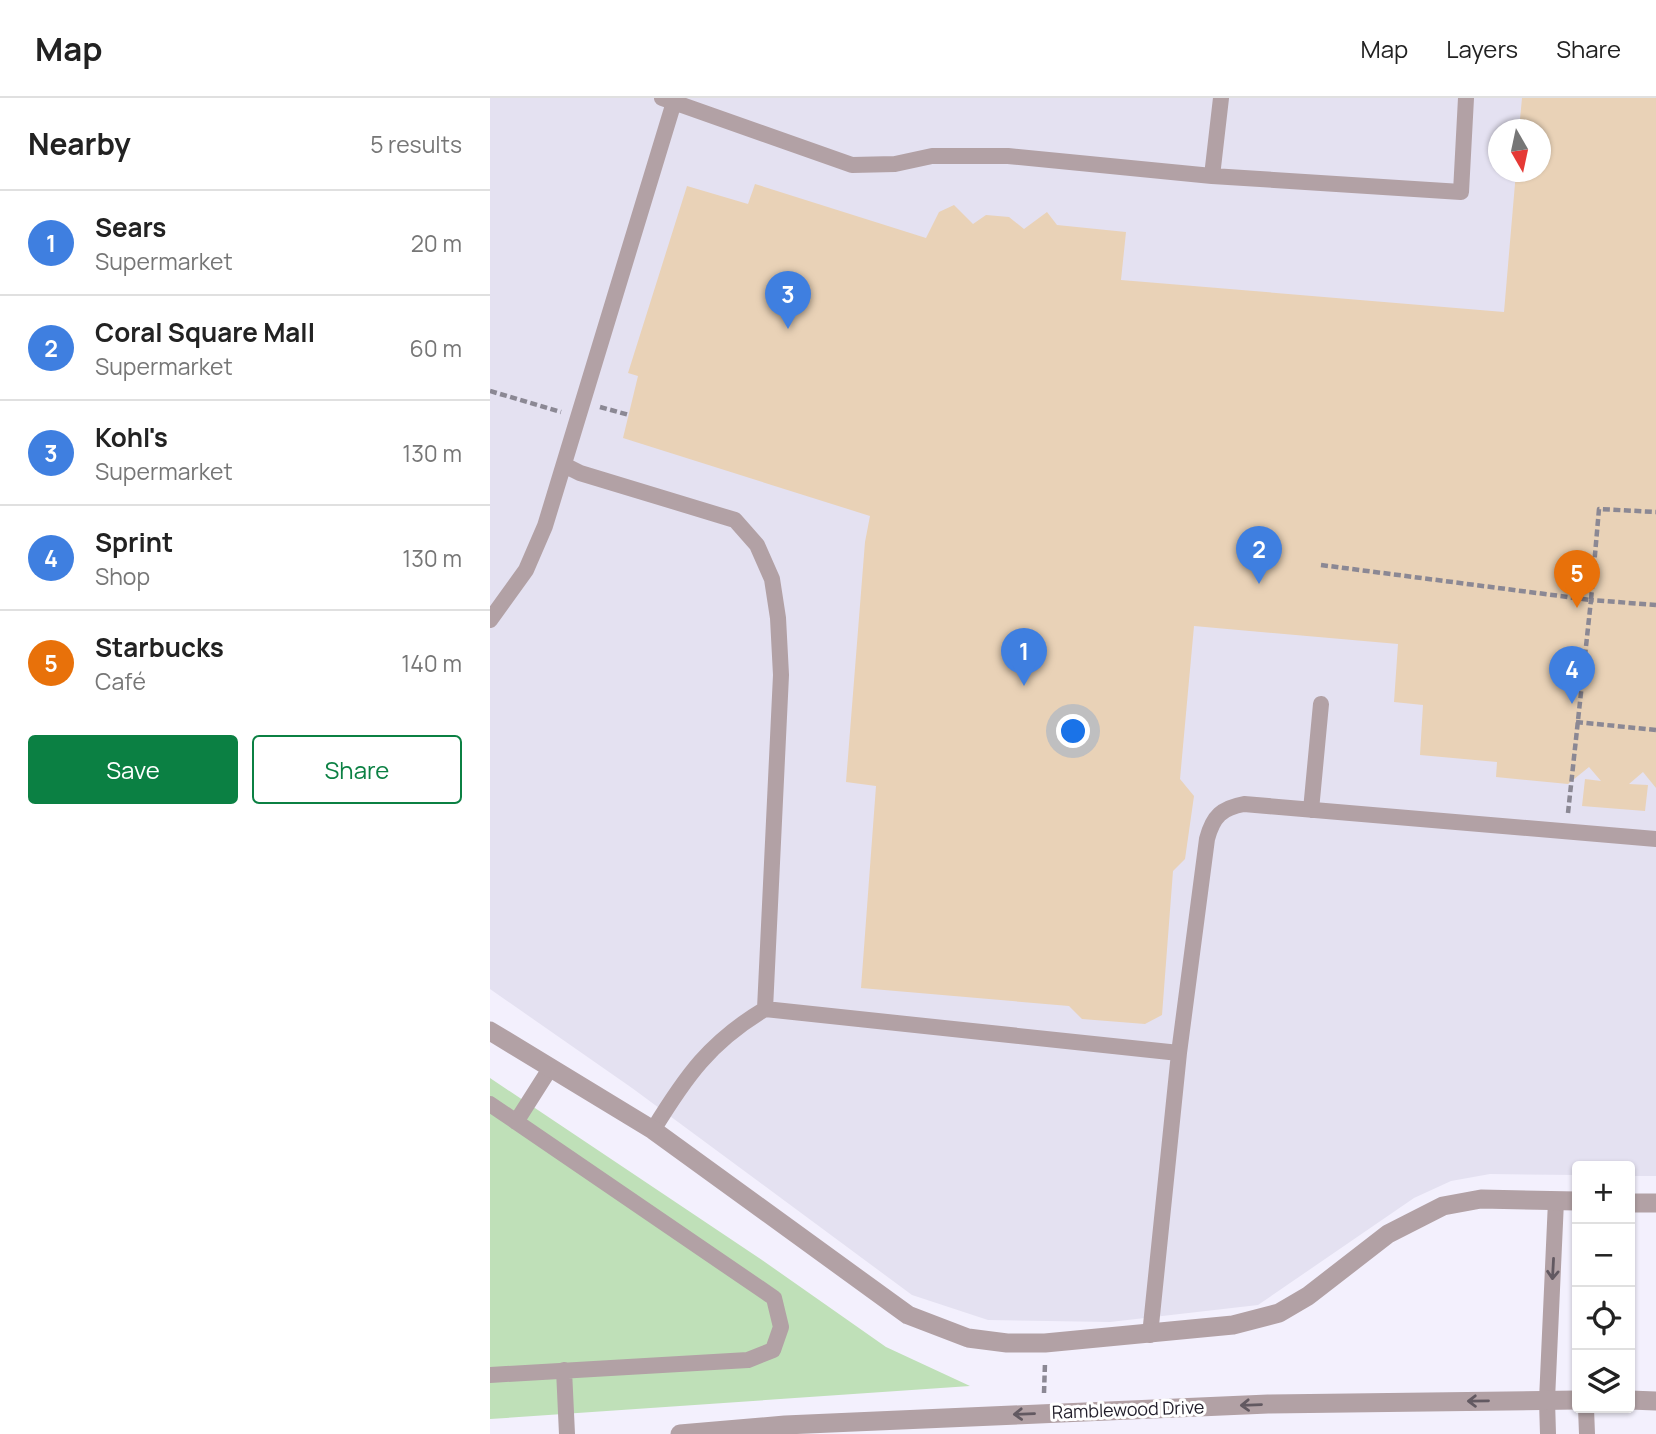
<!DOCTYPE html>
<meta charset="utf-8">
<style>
:root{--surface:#fff;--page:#f2f2f2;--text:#222;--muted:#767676;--line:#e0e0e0;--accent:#0b8043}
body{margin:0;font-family:Manrope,sans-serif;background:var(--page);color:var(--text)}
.controls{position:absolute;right:21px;bottom:21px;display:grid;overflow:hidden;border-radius:7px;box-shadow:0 2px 5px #0004}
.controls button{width:63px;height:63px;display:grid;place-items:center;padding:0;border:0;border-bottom:2px solid var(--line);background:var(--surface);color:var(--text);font:35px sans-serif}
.compass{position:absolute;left:998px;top:21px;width:63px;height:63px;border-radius:50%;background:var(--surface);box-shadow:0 2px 5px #0004;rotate:171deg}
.you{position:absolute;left:584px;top:634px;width:24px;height:24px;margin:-18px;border:5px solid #fff;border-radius:50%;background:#1a73e8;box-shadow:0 0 0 10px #1a73e833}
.badge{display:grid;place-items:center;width:46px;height:46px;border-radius:50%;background:var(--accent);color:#fff;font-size:23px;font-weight:700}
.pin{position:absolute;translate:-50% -58px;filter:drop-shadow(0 2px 4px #0008)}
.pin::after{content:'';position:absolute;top:37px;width:24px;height:21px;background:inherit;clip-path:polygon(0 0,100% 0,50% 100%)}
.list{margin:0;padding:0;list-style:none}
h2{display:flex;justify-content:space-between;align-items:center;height:91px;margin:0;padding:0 28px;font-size:30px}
h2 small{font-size:23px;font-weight:400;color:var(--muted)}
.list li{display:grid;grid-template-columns:46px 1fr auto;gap:21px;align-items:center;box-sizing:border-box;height:105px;padding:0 28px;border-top:2px solid var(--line)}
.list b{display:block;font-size:26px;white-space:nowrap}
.list p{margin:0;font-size:23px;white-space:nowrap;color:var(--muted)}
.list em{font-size:23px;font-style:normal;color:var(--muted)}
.actions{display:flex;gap:14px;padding:21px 28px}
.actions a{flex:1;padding:16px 0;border:2px solid var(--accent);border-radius:7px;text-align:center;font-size:24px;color:var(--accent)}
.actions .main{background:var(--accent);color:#fff}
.icon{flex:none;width:38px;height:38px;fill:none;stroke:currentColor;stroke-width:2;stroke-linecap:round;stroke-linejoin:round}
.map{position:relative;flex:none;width:1166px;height:1336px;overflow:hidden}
header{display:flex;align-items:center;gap:42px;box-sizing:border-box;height:98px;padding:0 35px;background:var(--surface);border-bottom:2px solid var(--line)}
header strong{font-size:33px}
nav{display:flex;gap:38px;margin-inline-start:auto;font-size:24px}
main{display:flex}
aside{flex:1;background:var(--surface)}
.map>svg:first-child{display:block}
.built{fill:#e4e1f1;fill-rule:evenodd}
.green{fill:#bfe0b8}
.building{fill:#e9d2b7}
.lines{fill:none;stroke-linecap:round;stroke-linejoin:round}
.path{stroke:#8b8894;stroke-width:4.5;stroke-dasharray:7 3.5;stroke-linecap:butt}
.service{stroke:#b2a1a5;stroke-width:16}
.minor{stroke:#b2a1a5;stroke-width:19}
.tertiary{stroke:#b2a1a5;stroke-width:19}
.oneway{stroke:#625961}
.labels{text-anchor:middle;stroke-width:6;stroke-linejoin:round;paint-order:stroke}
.street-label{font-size:18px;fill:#211e2a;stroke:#fff}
</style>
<header>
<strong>Map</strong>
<nav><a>Map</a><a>Layers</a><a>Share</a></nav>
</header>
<main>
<aside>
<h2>Nearby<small>5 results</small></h2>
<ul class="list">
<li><span class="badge" style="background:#3f7fe0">1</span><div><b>Sears</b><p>Supermarket</p></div><em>20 m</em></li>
<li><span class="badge" style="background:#3f7fe0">2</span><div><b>Coral Square Mall</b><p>Supermarket</p></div><em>60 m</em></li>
<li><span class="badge" style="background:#3f7fe0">3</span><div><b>Kohl's</b><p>Supermarket</p></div><em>130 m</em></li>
<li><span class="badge" style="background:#3f7fe0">4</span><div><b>Sprint</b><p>Shop</p></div><em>130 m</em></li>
<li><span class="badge" style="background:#e8710a">5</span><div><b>Starbucks</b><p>Café</p></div><em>140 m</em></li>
</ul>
<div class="actions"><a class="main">Save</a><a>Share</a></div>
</aside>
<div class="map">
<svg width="1166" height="1336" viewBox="0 0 1166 1336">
<rect width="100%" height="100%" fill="#f3f0fd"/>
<path class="built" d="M0,0H1166V1078H1140V1068H1087V1077L1000,1076L961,1083L924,1100L768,1207L620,1224L498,1222L422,1197L142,990L0,891ZM1009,32H1050V74H1009Z"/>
<path class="green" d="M0,980L272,1162L396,1249L480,1288L0,1321Z"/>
<path class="building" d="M1032,0H1166V690L1153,674L1139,686L1158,687L1155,713L1092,708L1095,681L1111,683L1099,669L1078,686L1006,679L1007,664L930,657L933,607L904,604L908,546L704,528L690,681L704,698L695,761L683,773L672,917L655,926L592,921L579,908L371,890L386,688L356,684L375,444L380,418L133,340L148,278L138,275L197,88L258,106L265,86L436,140L449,114L464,107L483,126L496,117L519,119L534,131L557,114L567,127L636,134L631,182L1014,214L1026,74H1050V32H1029Z"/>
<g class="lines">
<path class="path" d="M0,293L71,314
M110,309L139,317
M831,467L1101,502L1109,411L1166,414
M1086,624L1166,632
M1078,715L1101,502L1166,507
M554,1295L555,1265"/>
<path class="service" d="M172,0L362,67L405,66L442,58H518L722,78L971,94L976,0
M722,78L731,0
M74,367L90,375L245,422L267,447L282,481L288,520L291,577L275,911
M0,522L36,472L55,428L184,4
M821,712L831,606
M0,1006L284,1200L291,1229L283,1252L258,1262L0,1277
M26,1024L61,969
M163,1032C196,978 220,944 275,911L689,955
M660,1237L689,955L717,741C723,718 732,710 754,706L1166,741
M74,1272L77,1336
M1096,1310L1097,1336
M1058,1336L1057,1302L1066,1103"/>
<path class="minor" d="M0,933L163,1032L418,1217L478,1240L517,1245H555L743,1227L789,1215L818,1198L898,1136L953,1108L991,1101L1087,1103
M1140,1105H1166"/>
<path class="tertiary" d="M1140,1302L1166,1303
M190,1336L295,1327L778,1306L1087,1302"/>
</g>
<defs><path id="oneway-shaft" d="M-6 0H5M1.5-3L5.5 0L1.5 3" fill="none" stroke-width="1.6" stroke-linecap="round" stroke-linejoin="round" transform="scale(1.75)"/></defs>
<g class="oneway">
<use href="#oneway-shaft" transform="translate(1063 1171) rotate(93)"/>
<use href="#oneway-shaft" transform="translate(988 1303) rotate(179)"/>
<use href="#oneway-shaft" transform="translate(761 1307) rotate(178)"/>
<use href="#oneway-shaft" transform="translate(534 1316) rotate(178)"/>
</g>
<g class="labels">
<g class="street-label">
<text transform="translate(638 1312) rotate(-2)" y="6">Ramblewood Drive</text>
</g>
</g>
</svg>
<div class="controls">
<button>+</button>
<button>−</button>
<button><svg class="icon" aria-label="locate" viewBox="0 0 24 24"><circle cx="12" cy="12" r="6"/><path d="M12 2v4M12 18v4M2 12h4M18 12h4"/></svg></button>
<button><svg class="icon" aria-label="layers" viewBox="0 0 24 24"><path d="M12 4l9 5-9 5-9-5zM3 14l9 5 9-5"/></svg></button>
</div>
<svg class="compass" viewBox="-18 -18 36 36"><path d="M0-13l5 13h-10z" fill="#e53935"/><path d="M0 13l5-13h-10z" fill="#767676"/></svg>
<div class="you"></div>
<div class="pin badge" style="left:534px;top:588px;background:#3f7fe0">1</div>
<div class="pin badge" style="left:769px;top:486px;background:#3f7fe0">2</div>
<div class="pin badge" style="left:298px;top:231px;background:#3f7fe0">3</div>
<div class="pin badge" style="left:1082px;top:606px;background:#3f7fe0">4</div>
<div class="pin badge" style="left:1087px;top:510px;background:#e8710a">5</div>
</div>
</main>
